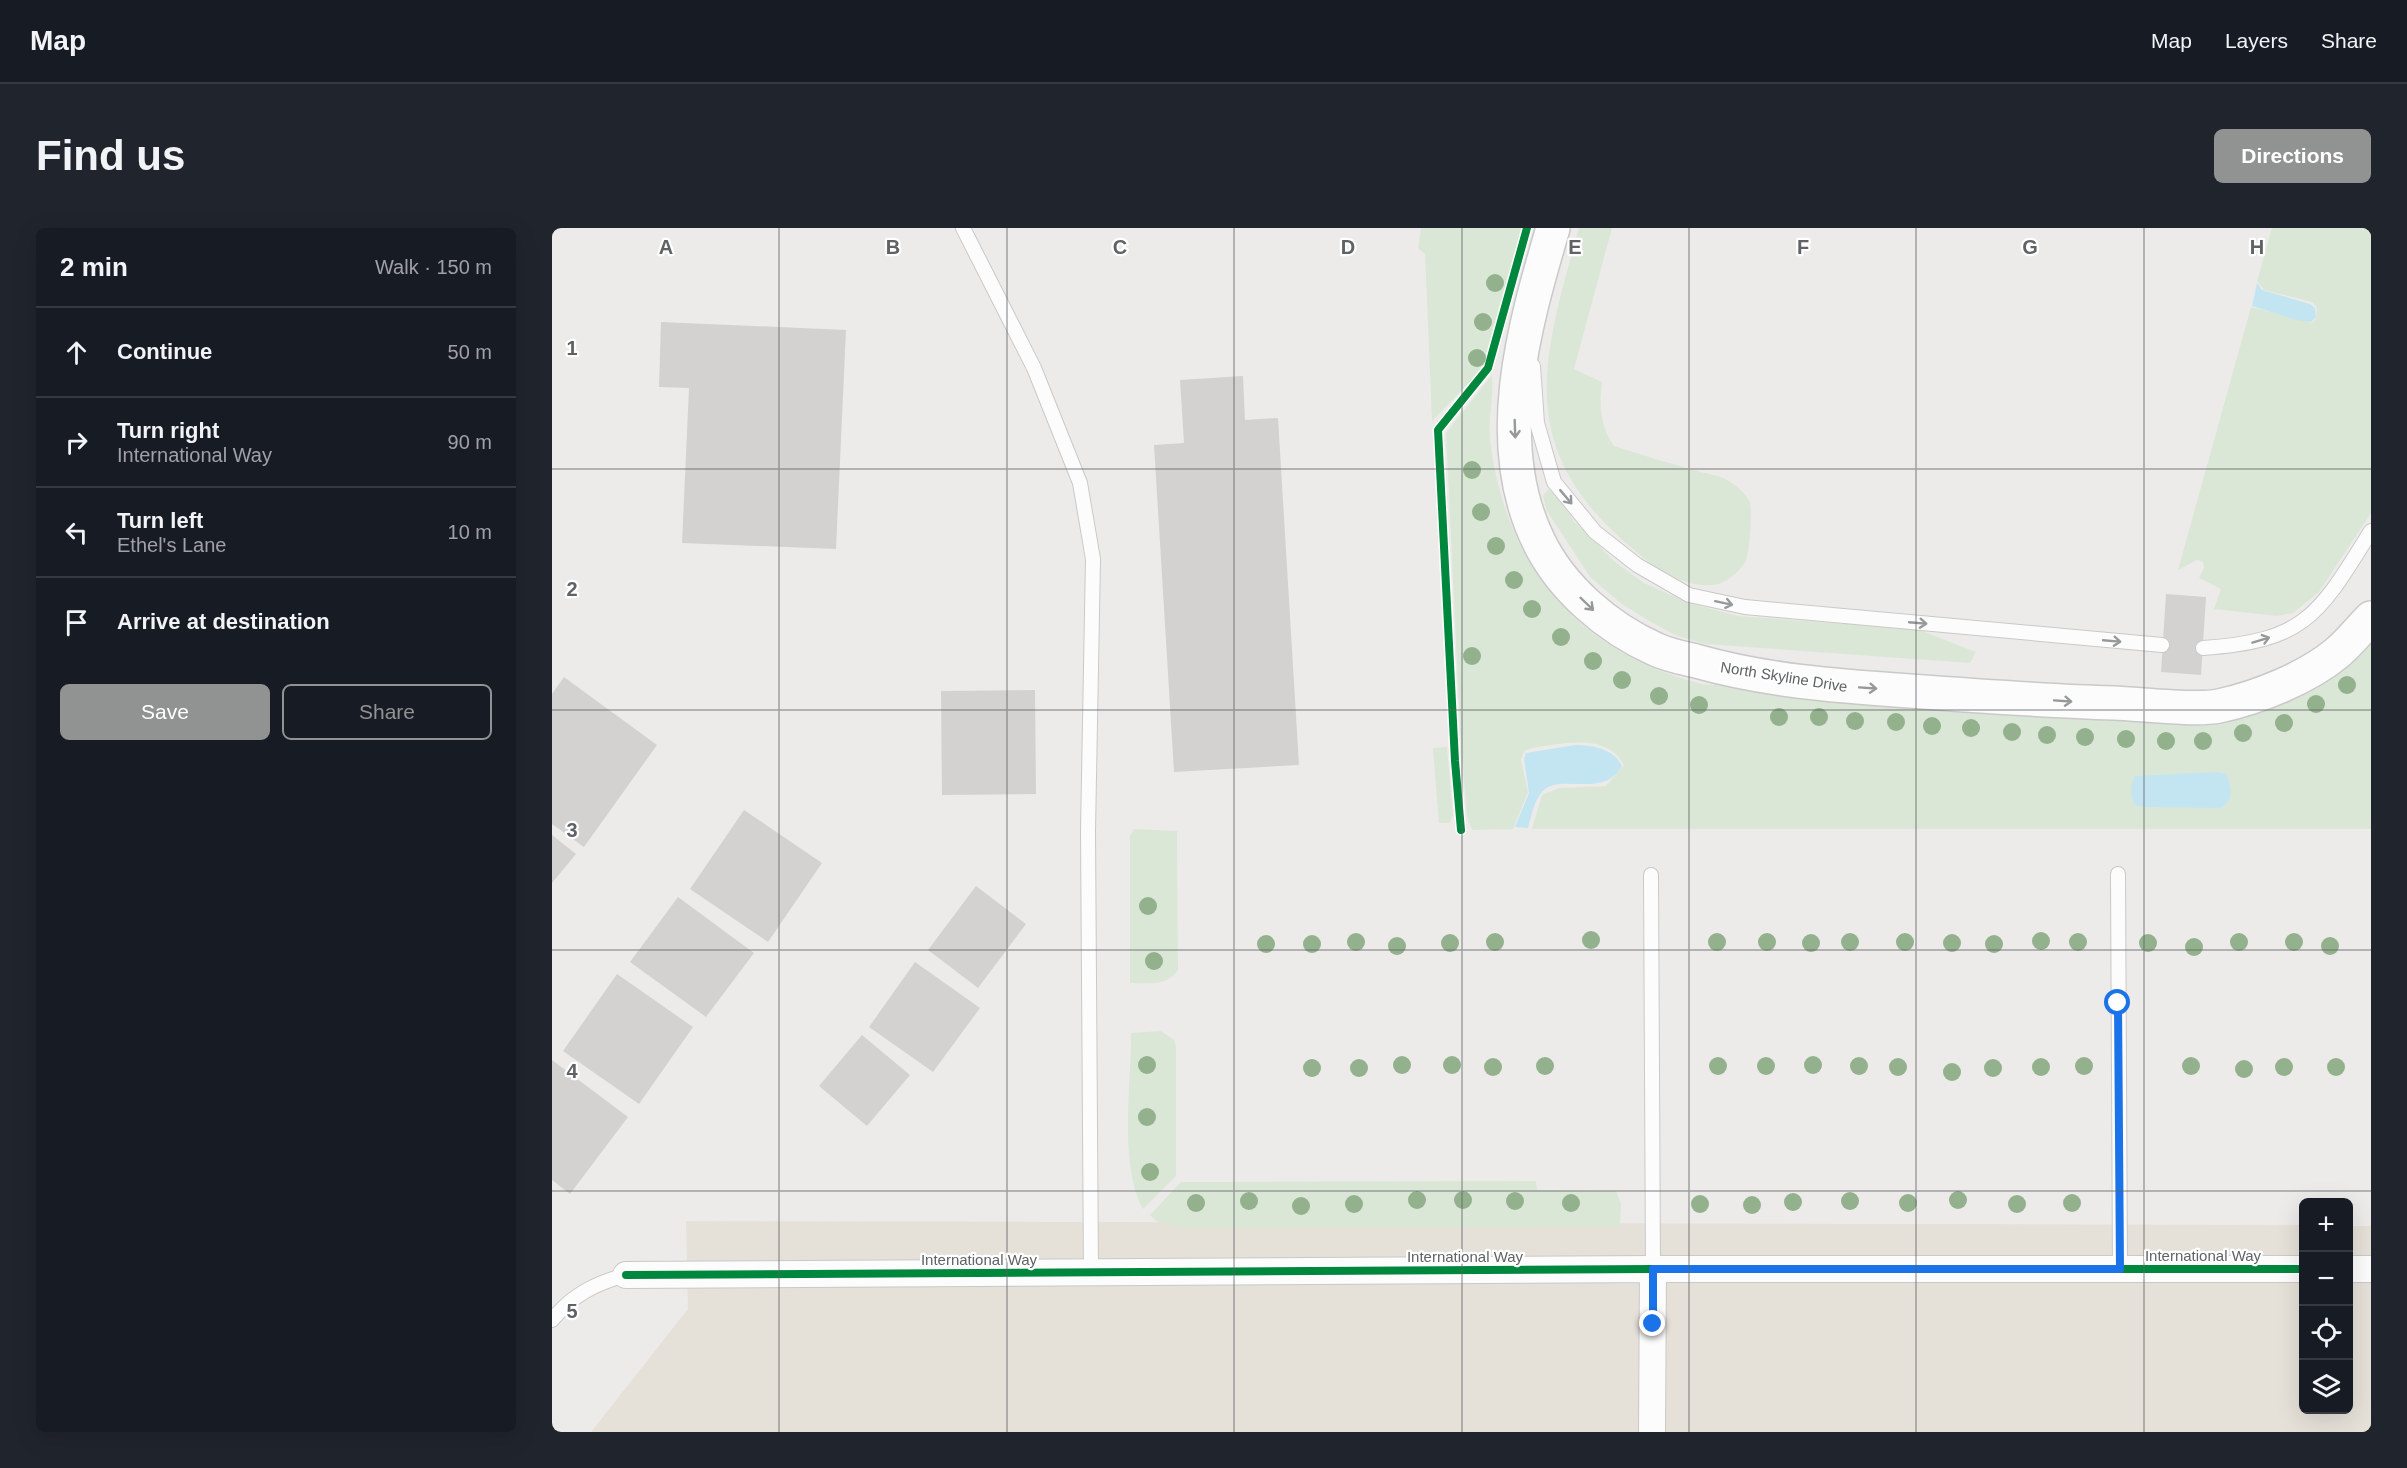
<!DOCTYPE html>
<meta charset="utf-8">
<style>
:root{--surface:#171b24;--page:#20242c;--text:#f1f3f6;--muted:#9ea1a6;--line:#363941;--accent:#919393}
body{margin:0;font-family:Helvetica,sans-serif;background:var(--page);color:var(--text)}
.controls{position:absolute;right:18px;bottom:18px;display:grid;overflow:hidden;border-radius:9px;box-shadow:0 6px 24px #0002}
.controls button{width:54px;height:54px;display:grid;place-items:center;padding:0;border:0;border-bottom:2px solid var(--line);background:var(--surface);color:var(--text);font:30px sans-serif}
.stop{position:absolute;width:18px;height:18px;margin:-14px;border:4px solid #1a73e8;border-radius:50%;background:#fff}
.stop.end{background:#1a73e8;border-color:#fff;box-shadow:0 2px 6px #0008}
.list{margin:0;padding:0;list-style:none}
h2{display:flex;justify-content:space-between;align-items:center;height:78px;margin:0;padding:0 24px;font-size:26px}
h2 small{font-size:20px;font-weight:400;color:var(--muted)}
.list li{display:grid;grid-template-columns:39px 1fr auto;gap:18px;align-items:center;box-sizing:border-box;height:90px;padding:0 24px;border-top:2px solid var(--line)}
.list b{display:block;font-size:22px;white-space:nowrap}
.list p{margin:0;font-size:20px;white-space:nowrap;color:var(--muted)}
.list em{font-size:20px;font-style:normal;color:var(--muted)}
.actions{display:flex;gap:12px;padding:18px 24px}
.actions a{flex:1;padding:14px 0;border:2px solid var(--accent);border-radius:9px;text-align:center;font-size:21px;color:var(--accent)}
.actions .main{background:var(--accent);color:#fff}
.icon{flex:none;width:33px;height:33px;fill:none;stroke:currentColor;stroke-width:2;stroke-linecap:round;stroke-linejoin:round}
.map{position:relative;flex:none;width:1819px;height:1204px;overflow:hidden;border-radius:9px}
header{display:flex;align-items:center;gap:36px;box-sizing:border-box;height:84px;padding:0 30px;background:var(--surface);border-bottom:2px solid var(--line)}
header strong{font-size:28px}
nav{display:flex;gap:33px;margin-inline-start:auto;font-size:21px}
.intro{display:flex;align-items:center;justify-content:space-between;box-sizing:border-box;height:144px;padding:0 36px}
h1{margin:0;font-size:42px}
.button{padding:15px 27px;border-radius:9px;background:var(--accent);color:#fff;font-size:21px;font-weight:700}
main{display:flex;gap:36px;padding:0 36px}
aside{flex:1;background:var(--surface);border-radius:9px;box-shadow:0 6px 24px #0002}
.map>svg:first-child{display:block}
.commercial{fill:#e5e0d8}
.green{fill:#dae7d6}
.water{fill:#c3e5f1}
.building{fill:#d4d2d1}
.lines{fill:none;stroke-linecap:round;stroke-linejoin:round}
.lane-casing{stroke:#cac9c8;stroke-width:16}
.street-casing{stroke:#cac9c8;stroke-width:28}
.secondary-casing{stroke:#c9c9c9;stroke-width:36}
.lane{stroke:#fcfcfc;stroke-width:14}
.street{stroke:#fcfcfc;stroke-width:26}
.secondary{stroke:#fcfcfc;stroke-width:33}
.cycleway-casing{stroke:#fff;stroke-width:11}
.cycleway{stroke:#00873e;stroke-width:8}
.tree{fill:#93b18d}
.oneway{stroke:#96999a}
.route{stroke:#1a73e8;stroke-width:8}
.grid{fill:none;stroke:#5f6365;stroke-width:1.5;stroke-opacity:0.55}
.labels{text-anchor:middle;stroke-width:4.5;stroke-linejoin:round;paint-order:stroke}
.street-label{font-size:15px;fill:#5f6365;stroke:#fff}
.grid-label{font-size:20px;text-anchor:middle;font-weight:bold;fill:#5f6365;stroke:#fff;stroke-width:4.5;stroke-linejoin:round;paint-order:stroke}
</style>
<header>
<strong>Map</strong>
<nav><a>Map</a><a>Layers</a><a>Share</a></nav>
</header>
<div class="intro"><h1>Find us</h1><a class="button">Directions</a></div>
<main>
<aside>
<h2>2 min<small>Walk · 150 m</small></h2>
<ul class="list">
<li><svg class="icon" aria-label="ahead" viewBox="0 0 24 24"><path d="M12 20V5M6 11l6-6 6 6"/></svg><div><b>Continue</b></div><em>50 m</em></li>
<li><svg class="icon" aria-label="right" viewBox="0 0 24 24"><path d="M7 20v-9h11M14 6l5 5-5 5"/></svg><div><b>Turn right</b><p>International Way</p></div><em>90 m</em></li>
<li><svg class="icon" aria-label="left" viewBox="0 0 24 24"><path d="M17 20v-9H6M10 6l-5 5 5 5"/></svg><div><b>Turn left</b><p>Ethel's Lane</p></div><em>10 m</em></li>
<li><svg class="icon" aria-label="arrive" viewBox="0 0 24 24"><path d="M6 21V4h12l-3 4 3 4H6"/></svg><div><b>Arrive at destination</b></div></li>
</ul>
<div class="actions"><a class="main">Save</a><a>Share</a></div>
</aside>
<div class="map">
<svg width="1819" height="1204" viewBox="0 0 1819 1204">
<rect width="100%" height="100%" fill="#edebe9"/>
<path class="commercial" d="M134,993L1751,997L1752,1182H1796L1797,998H1819V1204H39L136,1081Z"/>
<path class="green" d="M869,0H971L931,140L880,193L873,26L866,20Z
M1027,0H1060L1022,141L1050,154C1047,178 1048,198 1062,218C1090,227 1117,235 1145,243C1154,246 1167,247 1175,252C1183,256 1195,266 1198,275C1200,281 1198,321 1195,329C1193,339 1176,354 1166,356C1137,363 1102,340 1081,321C961,221 990,133 1027,0Z
M1720,0H1819V285L1767,364L1741,385L1725,388L1662,381L1669,361L1647,350L1652,340L1651,334L1645,332L1626,342L1699,79L1760,95L1764,90L1765,80L1760,74L1712,62L1705,53Z
M940,147C942,168 936,189 938,211C953,338 1025,424 1150,456L1616,492L1819,405V601H980L990,567L1007,560L1054,558L1072,537C1055,504 1009,516 980,520L972,523L969,532L976,564L961,601L920,602L915,588L909,518L894,205Z
M996,261L1007,271L1022,293L1063,334L1092,355L1137,375L1186,388L1365,401L1424,424L1418,435L1154,416L1125,408L1099,394L1070,376L1038,349L995,283L991,268Z
M895,519L901,587L898,595H887L881,520Z
M582,601L625,603L626,742C614,759 597,755 578,755V608Z
M609,803L622,812L624,818V948L591,981C567,938 579,858 579,808V805Z
M984,953L985,962L1064,963L1069,976L1068,999L628,1000L604,993L598,987L629,954Z"/>
<path class="water" d="M1705,55L1710,62L1758,76L1763,80L1764,89L1759,94L1744,92L1700,78Z
M1023,517C1041,517 1062,521 1070,538C1050,574 1003,540 987,568C981,577 979,590 976,600L963,599L977,565L972,531L974,525Z
M1665,544L1674,546C1680,559 1682,572 1669,580L1592,579L1583,577C1578,567 1578,558 1583,548Z"/>
<path class="building" d="M109,94L294,102L284,321L130,315L137,160L107,159Z
M691,148L693,192L726,190L747,537L622,544L602,217L632,215L628,152Z
M1614,366L1654,369L1649,447L1609,444Z
M12,449L105,517L32,619L0,596V466Z
M483,462L484,566L390,567L389,463Z
M192,582L270,635L216,714L138,661Z
M0,607L24,626L0,655Z
M424,658L474,696L426,760L376,722Z
M126,669L202,725L154,789L78,734Z
M363,734L428,780L381,844L317,799Z
M65,746L141,799L87,876L11,823Z
M310,807L358,847L315,898L267,858Z
M0,832L76,889L18,966L0,952Z"/>
<g class="lines">
<g class="lane-casing">
<path id="lane" d="M411,0L482,140L528,255L541,331L536,603L539,1045
M981,138L985,195L1002,254L1043,304L1085,337L1137,367L1193,379L1610,417
M1651,420C1755,413 1767,386 1819,303
M1566,646L1568,1041
M1099,647L1101,1041
M0,1092C20,1067 44,1055 74,1047"/>
</g>
<g class="street-casing">
<path id="street" d="M1796,1041H1819
M74,1047L1101,1041H1752
M1100,1204L1101,1041"/>
</g>
<g class="secondary-casing">
<path id="secondary" d="M1001,0C972,99 938,215 987,314C1010,361 1056,400 1103,421C1115,427 1131,430 1144,433C1214,453 1286,458 1358,463C1426,468 1494,473 1562,475C1589,476 1643,483 1667,478C1705,470 1755,450 1785,425C1797,415 1808,401 1819,390"/>
</g>
<use href="#lane" class="lane"/>
<use href="#street" class="street"/>
<use href="#secondary" class="secondary"/>
<g class="cycleway-casing">
<path id="cycleway" d="M909,602L903,533L886,202L936,140L975,0
M74,1047L1101,1041H1752"/>
</g>
<use href="#cycleway" class="cycleway"/>
</g>
<g class="tree">
<circle cx="943" cy="55" r="9"/>
<circle cx="931" cy="94" r="9"/>
<circle cx="925" cy="130" r="9"/>
<circle cx="920" cy="242" r="9"/>
<circle cx="929" cy="284" r="9"/>
<circle cx="944" cy="318" r="9"/>
<circle cx="962" cy="352" r="9"/>
<circle cx="980" cy="381" r="9"/>
<circle cx="1009" cy="409" r="9"/>
<circle cx="920" cy="428" r="9"/>
<circle cx="1041" cy="433" r="9"/>
<circle cx="1070" cy="452" r="9"/>
<circle cx="1795" cy="457" r="9"/>
<circle cx="1107" cy="468" r="9"/>
<circle cx="1764" cy="476" r="9"/>
<circle cx="1147" cy="477" r="9"/>
<circle cx="1227" cy="489" r="9"/>
<circle cx="1267" cy="489" r="9"/>
<circle cx="1303" cy="493" r="9"/>
<circle cx="1344" cy="494" r="9"/>
<circle cx="1732" cy="495" r="9"/>
<circle cx="1380" cy="498" r="9"/>
<circle cx="1419" cy="500" r="9"/>
<circle cx="1460" cy="504" r="9"/>
<circle cx="1691" cy="505" r="9"/>
<circle cx="1495" cy="507" r="9"/>
<circle cx="1533" cy="509" r="9"/>
<circle cx="1574" cy="511" r="9"/>
<circle cx="1614" cy="513" r="9"/>
<circle cx="1651" cy="513" r="9"/>
<circle cx="596" cy="678" r="9"/>
<circle cx="1039" cy="712" r="9"/>
<circle cx="1489" cy="713" r="9"/>
<circle cx="804" cy="714" r="9"/>
<circle cx="943" cy="714" r="9"/>
<circle cx="1165" cy="714" r="9"/>
<circle cx="1215" cy="714" r="9"/>
<circle cx="1298" cy="714" r="9"/>
<circle cx="1353" cy="714" r="9"/>
<circle cx="1526" cy="714" r="9"/>
<circle cx="1687" cy="714" r="9"/>
<circle cx="1742" cy="714" r="9"/>
<circle cx="898" cy="715" r="9"/>
<circle cx="1259" cy="715" r="9"/>
<circle cx="1400" cy="715" r="9"/>
<circle cx="1596" cy="715" r="9"/>
<circle cx="714" cy="716" r="9"/>
<circle cx="760" cy="716" r="9"/>
<circle cx="1442" cy="716" r="9"/>
<circle cx="845" cy="718" r="9"/>
<circle cx="1778" cy="718" r="9"/>
<circle cx="1642" cy="719" r="9"/>
<circle cx="602" cy="733" r="9"/>
<circle cx="595" cy="837" r="9"/>
<circle cx="850" cy="837" r="9"/>
<circle cx="900" cy="837" r="9"/>
<circle cx="1261" cy="837" r="9"/>
<circle cx="993" cy="838" r="9"/>
<circle cx="1166" cy="838" r="9"/>
<circle cx="1214" cy="838" r="9"/>
<circle cx="1307" cy="838" r="9"/>
<circle cx="1532" cy="838" r="9"/>
<circle cx="1639" cy="838" r="9"/>
<circle cx="941" cy="839" r="9"/>
<circle cx="1346" cy="839" r="9"/>
<circle cx="1489" cy="839" r="9"/>
<circle cx="1732" cy="839" r="9"/>
<circle cx="1784" cy="839" r="9"/>
<circle cx="760" cy="840" r="9"/>
<circle cx="807" cy="840" r="9"/>
<circle cx="1441" cy="840" r="9"/>
<circle cx="1692" cy="841" r="9"/>
<circle cx="1400" cy="844" r="9"/>
<circle cx="595" cy="889" r="9"/>
<circle cx="598" cy="944" r="9"/>
<circle cx="865" cy="972" r="9"/>
<circle cx="911" cy="972" r="9"/>
<circle cx="1406" cy="972" r="9"/>
<circle cx="697" cy="973" r="9"/>
<circle cx="963" cy="973" r="9"/>
<circle cx="1298" cy="973" r="9"/>
<circle cx="1241" cy="974" r="9"/>
<circle cx="644" cy="975" r="9"/>
<circle cx="1019" cy="975" r="9"/>
<circle cx="1356" cy="975" r="9"/>
<circle cx="1520" cy="975" r="9"/>
<circle cx="802" cy="976" r="9"/>
<circle cx="1148" cy="976" r="9"/>
<circle cx="1465" cy="976" r="9"/>
<circle cx="1200" cy="977" r="9"/>
<circle cx="749" cy="978" r="9"/>
</g>
<defs><path id="oneway-shaft" d="M-6 0H5M1.5-3L5.5 0L1.5 3" fill="none" stroke-width="1.6" stroke-linecap="round" stroke-linejoin="round" transform="scale(1.5)"/></defs>
<g class="oneway">
<use href="#oneway-shaft" transform="translate(963 201) rotate(88)"/>
<use href="#oneway-shaft" transform="translate(1014 269) rotate(50)"/>
<use href="#oneway-shaft" transform="translate(1172 375) rotate(12)"/>
<use href="#oneway-shaft" transform="translate(1035 376) rotate(44)"/>
<use href="#oneway-shaft" transform="translate(1366 395) rotate(5)"/>
<use href="#oneway-shaft" transform="translate(1709 412) rotate(-17)"/>
<use href="#oneway-shaft" transform="translate(1560 413) rotate(5)"/>
<use href="#oneway-shaft" transform="translate(1316 460) rotate(4)"/>
<use href="#oneway-shaft" transform="translate(1511 473) rotate(4)"/>
</g>
<g class="lines">
<path class="route" d="M1101,1096V1041H1568L1566,775"/>
</g>
<path class="grid" d="M227,0V1204M455,0V1204M682,0V1204M910,0V1204M1137,0V1204M1364,0V1204M1592,0V1204M0,241H1819M0,482H1819M0,722H1819M0,963H1819"/>
<g class="labels">
<g class="street-label">
<text transform="translate(1232 449) rotate(9)" y="5">North Skyline Drive</text>
<text x="1651" y="1033">International Way</text>
<text x="913" y="1034">International Way</text>
<text x="427" y="1037">International Way</text>
</g>
</g>
<g class="grid-label">
<text x="114" y="26">A</text>
<text x="341" y="26">B</text>
<text x="568" y="26">C</text>
<text x="796" y="26">D</text>
<text x="1023" y="26">E</text>
<text x="1251" y="26">F</text>
<text x="1478" y="26">G</text>
<text x="1705" y="26">H</text>
<text x="20" y="127">1</text>
<text x="20" y="368">2</text>
<text x="20" y="609">3</text>
<text x="20" y="850">4</text>
<text x="20" y="1090">5</text>
</g>
</svg>
<div class="controls">
<button>+</button>
<button>−</button>
<button><svg class="icon" aria-label="locate" viewBox="0 0 24 24"><circle cx="12" cy="12" r="6"/><path d="M12 2v4M12 18v4M2 12h4M18 12h4"/></svg></button>
<button><svg class="icon" aria-label="layers" viewBox="0 0 24 24"><path d="M12 4l9 5-9 5-9-5zM3 14l9 5 9-5"/></svg></button>
</div>
<div class="stop" style="left:1566px;top:775px"></div>
<div class="stop end" style="left:1101px;top:1096px"></div>
</div>
</main>
